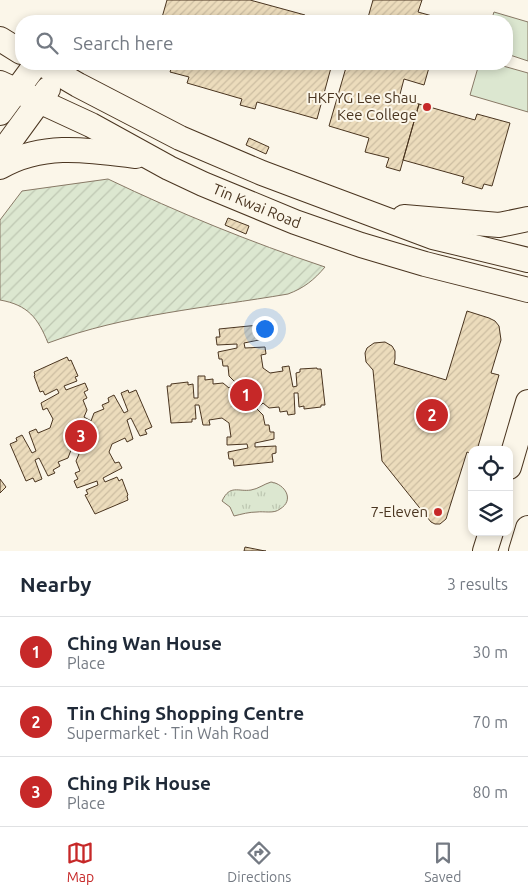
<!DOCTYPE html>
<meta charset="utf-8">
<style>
:root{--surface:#fff;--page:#f6f6f7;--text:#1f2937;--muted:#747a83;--line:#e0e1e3;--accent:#c62828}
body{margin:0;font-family:Ubuntu,sans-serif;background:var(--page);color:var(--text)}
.controls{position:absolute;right:15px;bottom:15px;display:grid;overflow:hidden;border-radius:10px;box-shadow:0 2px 8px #0003}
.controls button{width:45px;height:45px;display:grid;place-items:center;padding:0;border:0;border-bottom:1px solid var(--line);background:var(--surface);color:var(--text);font:25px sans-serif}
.you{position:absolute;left:264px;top:328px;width:18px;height:18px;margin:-12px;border:4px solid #fff;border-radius:50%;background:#1a73e8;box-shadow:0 0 0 8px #1a73e833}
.badge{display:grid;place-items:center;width:32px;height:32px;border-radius:50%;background:var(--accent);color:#fff;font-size:16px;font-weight:700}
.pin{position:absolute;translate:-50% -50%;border:2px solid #fff;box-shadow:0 1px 5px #0006}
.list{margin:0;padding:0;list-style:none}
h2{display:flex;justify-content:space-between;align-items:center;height:65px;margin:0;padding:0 20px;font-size:21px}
h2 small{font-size:16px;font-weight:400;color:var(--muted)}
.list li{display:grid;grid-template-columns:32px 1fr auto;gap:15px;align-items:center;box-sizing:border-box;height:70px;padding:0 20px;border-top:1px solid var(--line)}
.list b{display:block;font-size:19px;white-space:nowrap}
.list p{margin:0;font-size:16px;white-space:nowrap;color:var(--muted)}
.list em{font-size:16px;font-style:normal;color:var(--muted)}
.icon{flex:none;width:28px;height:28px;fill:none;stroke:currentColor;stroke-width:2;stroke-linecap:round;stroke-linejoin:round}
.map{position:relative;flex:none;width:528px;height:551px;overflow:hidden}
.search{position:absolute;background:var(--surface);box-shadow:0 2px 8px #0003;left:15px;right:15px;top:15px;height:55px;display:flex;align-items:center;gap:12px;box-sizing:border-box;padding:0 18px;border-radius:20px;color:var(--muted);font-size:19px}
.sheet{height:275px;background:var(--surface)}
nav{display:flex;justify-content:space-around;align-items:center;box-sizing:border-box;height:70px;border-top:1px solid var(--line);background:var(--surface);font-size:14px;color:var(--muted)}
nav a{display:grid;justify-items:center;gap:2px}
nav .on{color:var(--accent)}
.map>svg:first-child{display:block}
.park{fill:url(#park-tufts);stroke:#887966}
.garden{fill:url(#garden-furrows);stroke:#887966}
.pitch{fill:#dce7d0;stroke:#887966}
.building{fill:url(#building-hatch);stroke:#4a3520}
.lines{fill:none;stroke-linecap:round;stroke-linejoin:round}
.secondary-casing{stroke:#4a3520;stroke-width:26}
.secondary{stroke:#fbf6e9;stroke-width:24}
.poi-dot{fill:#c62828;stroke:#fbf6e9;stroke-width:2}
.labels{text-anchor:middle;stroke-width:4;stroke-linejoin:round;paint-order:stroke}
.poi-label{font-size:15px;fill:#4a3520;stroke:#fbf6e9;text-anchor:end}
.street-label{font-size:15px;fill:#4a3520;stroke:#fbf6e9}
</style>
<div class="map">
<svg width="528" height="551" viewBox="0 0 528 551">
<defs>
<pattern id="park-tufts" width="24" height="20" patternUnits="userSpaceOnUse" patternTransform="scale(1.25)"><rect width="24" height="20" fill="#dce7d0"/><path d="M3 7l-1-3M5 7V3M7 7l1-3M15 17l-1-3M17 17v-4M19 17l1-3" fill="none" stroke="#bec7b2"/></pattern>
<pattern id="garden-furrows" width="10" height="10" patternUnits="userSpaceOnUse" patternTransform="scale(1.25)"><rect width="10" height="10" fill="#dce7d0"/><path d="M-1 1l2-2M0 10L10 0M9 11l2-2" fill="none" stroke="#bec7b2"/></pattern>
<pattern id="building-hatch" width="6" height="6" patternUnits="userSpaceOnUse" patternTransform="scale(1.25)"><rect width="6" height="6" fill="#ecdcbc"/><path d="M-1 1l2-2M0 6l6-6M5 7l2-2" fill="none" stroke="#ccbda1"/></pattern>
</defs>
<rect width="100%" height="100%" fill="#fbf6e9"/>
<path class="park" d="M271,482C285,484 295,500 280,509C274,514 264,511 257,512C249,512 242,514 234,516L230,507L222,501C230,484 238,492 251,490C258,489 264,484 271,482Z"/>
<path class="garden" d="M108,179C179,213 250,242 325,267C314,280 304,288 288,294C207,308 126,314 48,343C38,318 28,305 0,300V220L22,191Z"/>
<path class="pitch" d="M494,12L528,22V61L507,54V21H491Z
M479,64H496L528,73V112L470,95Z"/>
<path class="building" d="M167,0H250L305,15L304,21H161Z
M373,0H422L418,12L443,19L442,21H367Z
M173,64H332L317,119L257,102L255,109L240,105L242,99L187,83L189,77L170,72Z
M347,64H377L390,67L391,64H430L424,85L404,79L399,98L419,104L400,171L386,167L389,158L365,152L369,138L329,126Z
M419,104L475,120L477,114L510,123L492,186L484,184L482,189L462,183L464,177L403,160Z
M249,138L269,147L266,154L246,145Z
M228,218L249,226L246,234L225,225Z
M467,311L489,318L495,321L499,326L501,340L491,373L499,375L477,450H472V454L467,452L446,519L440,524H435L431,522L382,461L373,370L366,362L365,353L367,348L374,343L385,342L392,346L395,351V359L394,364L446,380Z
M259,325L260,332H263L264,339L244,343L245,348L265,347L266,354L261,355L263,368L270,373L283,371L282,367L289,366L293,387L297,386L296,373L300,372V369L317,368V369H321L325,405H321V407L304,409V406L299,407L298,393H294L295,414L288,415L287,411L280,412L279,407L269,408L263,403L257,409L263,415L265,425H269L270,432H274V439L255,443V447L276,446V453L272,454L273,462L234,466L233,459H229L228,452L248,448L247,444L227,445V437H231L229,423L222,418L209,420L210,425H203L199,405H195L196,419H192V422L171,423L167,386H171V384L188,382V385L193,384L194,398H198V376H205V380L213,379V384L223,383L229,388L235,382L229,376L228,366H223L222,359H219L218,352L237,348V344L217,345L216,337H220L219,329Z
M67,357L69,361L71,360L78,376L75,377L77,381L64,386L66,390L85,383L88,390L84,392L87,398L83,400L87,410L84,417L91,421L94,413L104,409L102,405L109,402L108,398L114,395L124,413L128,411L121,393L128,390L129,393L136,390L152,427L145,430L147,434L140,436L131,418L127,420L133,439L127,442L125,438L112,444L109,452L115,463L119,462L122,468L103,478L105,482L117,477L119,481L122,479L128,495L127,496L128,500L95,514L85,495L88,494L86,490L98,485L97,481L77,488L74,481L78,479L75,473L80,471L76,461L79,454L71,450L68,458L58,462L60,466L53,470L55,473L48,476L39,458L35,460L42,479L35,482L33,478L26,481L10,444L17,441L16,438L22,435L32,453L36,451L29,432L36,429L38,433L50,428L53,419L47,408L43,410L41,403L59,393L57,389L45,395L43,391L40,392L34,376L35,375L34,372Z
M0,479L6,487L0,493Z
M245,547L265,551H266H244Z"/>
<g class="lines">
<g class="secondary-casing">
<g id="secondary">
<path d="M0,39L21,52"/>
<path d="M42,64L78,85L180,138L262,173L433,237L528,260"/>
<path id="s1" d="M0,83L91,125L169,168L203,184L295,222L361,245L425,264L528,290"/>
<path d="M0,113L36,64"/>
<path d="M0,155L48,89"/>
<path d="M0,167C43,142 89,150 136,156"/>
<path d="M404,217L499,225L528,219"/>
<path d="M509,467L528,402"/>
<path d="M485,551L491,532"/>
<path d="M521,551L528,528"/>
</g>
</g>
<use href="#secondary" class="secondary"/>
</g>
<g class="poi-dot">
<circle cx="427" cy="107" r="5"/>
<circle cx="438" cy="512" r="5"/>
</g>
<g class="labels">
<g class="poi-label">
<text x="417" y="103">HKFYG Lee Shau<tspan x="417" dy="17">Kee College</tspan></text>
<text x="428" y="517">7-Eleven</text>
</g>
<g class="street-label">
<text dy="5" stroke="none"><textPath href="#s1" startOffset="285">Tin Kwai Road</textPath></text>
</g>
</g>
</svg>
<div class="controls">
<button><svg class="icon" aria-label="locate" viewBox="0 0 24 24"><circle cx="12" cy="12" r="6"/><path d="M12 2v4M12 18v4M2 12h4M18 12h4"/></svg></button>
<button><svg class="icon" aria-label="layers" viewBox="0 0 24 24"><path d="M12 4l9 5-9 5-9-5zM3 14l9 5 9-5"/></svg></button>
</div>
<div class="you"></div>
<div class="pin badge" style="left:246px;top:395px">1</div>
<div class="pin badge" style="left:432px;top:415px">2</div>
<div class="pin badge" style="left:81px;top:436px">3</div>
<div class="search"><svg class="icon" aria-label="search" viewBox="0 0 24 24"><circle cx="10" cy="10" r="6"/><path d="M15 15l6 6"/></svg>Search here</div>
</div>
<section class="sheet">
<h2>Nearby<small>3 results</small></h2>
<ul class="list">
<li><span class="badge">1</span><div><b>Ching Wan House</b><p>Place</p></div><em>30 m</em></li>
<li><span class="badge">2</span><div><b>Tin Ching Shopping Centre</b><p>Supermarket · Tin Wah Road</p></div><em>70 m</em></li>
<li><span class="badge">3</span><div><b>Ching Pik House</b><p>Place</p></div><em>80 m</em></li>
</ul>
</section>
<nav>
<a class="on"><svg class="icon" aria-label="map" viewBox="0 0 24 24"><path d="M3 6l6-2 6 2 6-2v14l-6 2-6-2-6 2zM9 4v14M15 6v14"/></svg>Map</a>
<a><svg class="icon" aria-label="directions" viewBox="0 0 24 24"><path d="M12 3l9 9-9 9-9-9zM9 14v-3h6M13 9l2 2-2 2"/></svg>Directions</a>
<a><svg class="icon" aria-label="saved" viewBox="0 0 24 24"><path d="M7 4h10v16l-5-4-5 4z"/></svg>Saved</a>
</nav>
